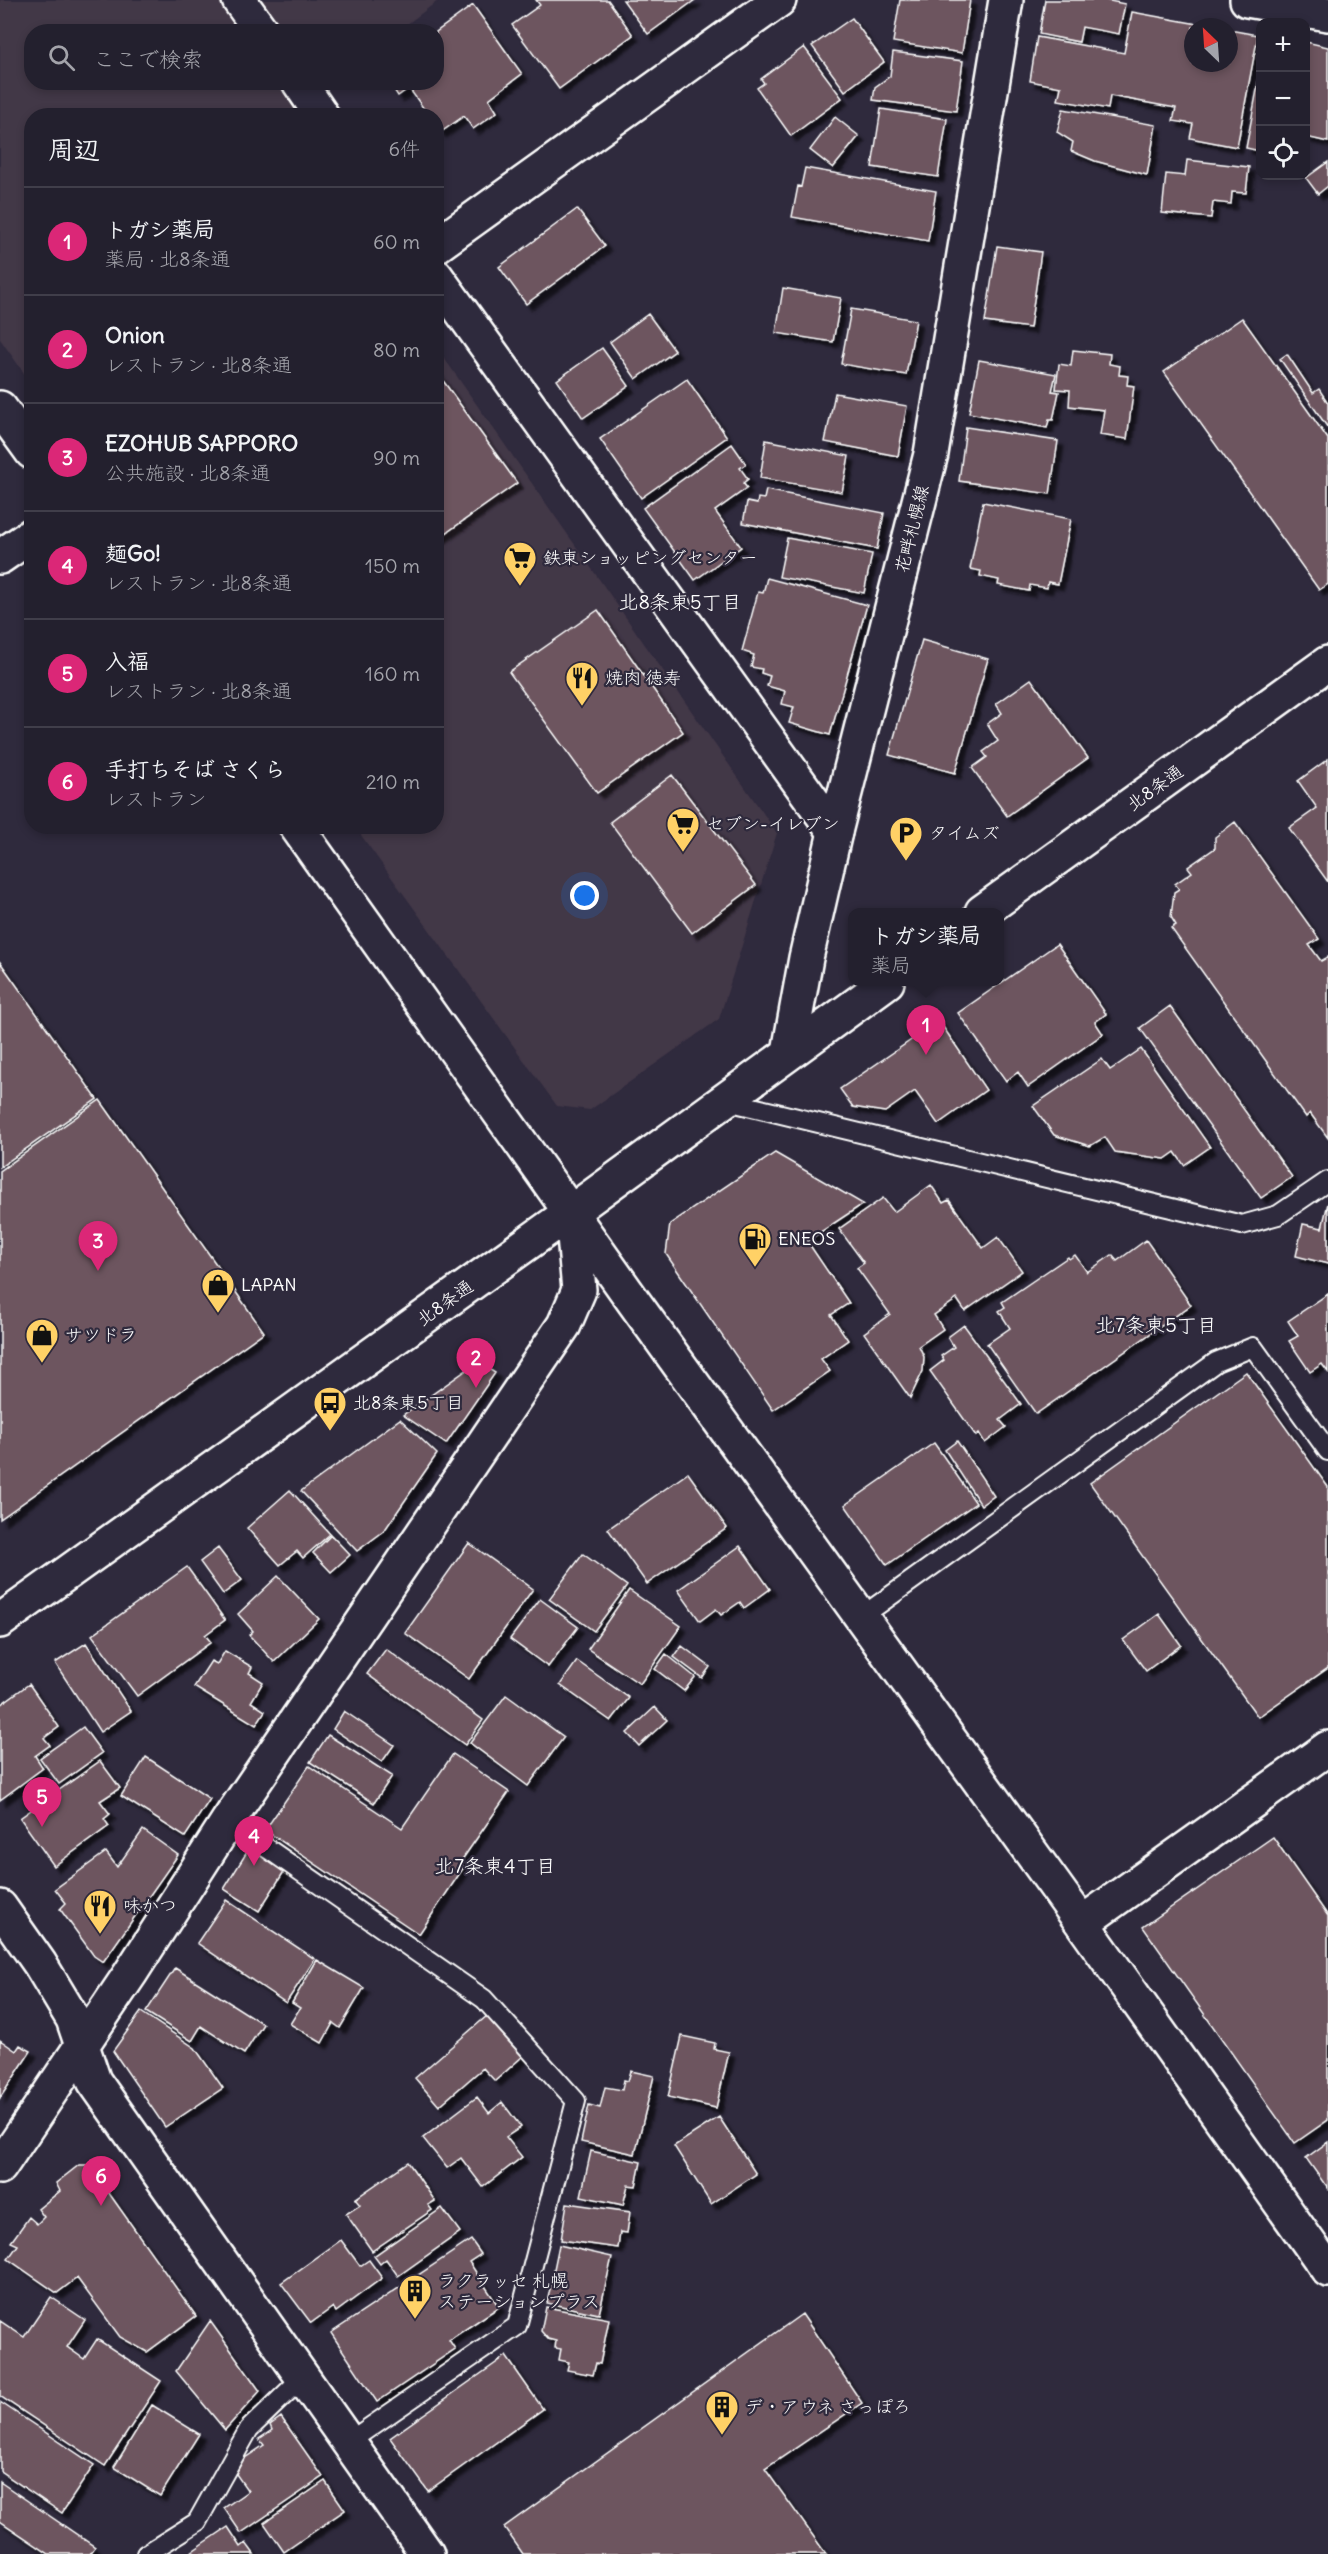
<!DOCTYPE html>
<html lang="ja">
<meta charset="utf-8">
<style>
:root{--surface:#23202e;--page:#2b2836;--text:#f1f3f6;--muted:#a3a3aa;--line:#403e4a;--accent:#db2777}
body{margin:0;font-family:Delius,"Klee One",sans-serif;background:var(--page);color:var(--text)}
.controls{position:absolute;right:18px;top:18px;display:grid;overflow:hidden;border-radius:12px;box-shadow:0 3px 9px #0003}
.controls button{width:54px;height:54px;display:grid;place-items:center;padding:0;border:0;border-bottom:2px solid var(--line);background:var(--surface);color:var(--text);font:30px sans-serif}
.compass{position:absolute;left:1184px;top:18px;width:54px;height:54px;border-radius:50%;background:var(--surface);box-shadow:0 3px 9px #0003;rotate:335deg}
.you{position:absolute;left:585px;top:896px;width:21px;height:21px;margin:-15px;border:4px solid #fff;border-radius:50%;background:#1a73e8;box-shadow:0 0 0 9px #1a73e833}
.badge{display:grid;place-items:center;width:39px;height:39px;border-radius:50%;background:var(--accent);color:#fff;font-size:20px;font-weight:700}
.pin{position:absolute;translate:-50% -50px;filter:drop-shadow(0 2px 3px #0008)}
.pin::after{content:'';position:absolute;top:32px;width:21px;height:18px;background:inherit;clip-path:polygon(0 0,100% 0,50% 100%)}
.popup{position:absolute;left:848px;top:908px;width:156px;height:78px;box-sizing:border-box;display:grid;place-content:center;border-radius:12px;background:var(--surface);filter:drop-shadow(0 2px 4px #0005);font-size:20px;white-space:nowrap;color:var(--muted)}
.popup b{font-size:22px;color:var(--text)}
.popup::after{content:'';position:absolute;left:50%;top:100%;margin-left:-12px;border:12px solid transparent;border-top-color:var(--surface)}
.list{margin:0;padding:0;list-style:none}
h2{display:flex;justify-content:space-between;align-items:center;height:78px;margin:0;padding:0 24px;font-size:26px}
h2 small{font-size:20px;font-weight:400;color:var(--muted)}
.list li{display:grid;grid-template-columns:39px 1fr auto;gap:18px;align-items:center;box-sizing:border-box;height:108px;padding:0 24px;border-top:2px solid var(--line)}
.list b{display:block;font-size:22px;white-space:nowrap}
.list p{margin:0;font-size:20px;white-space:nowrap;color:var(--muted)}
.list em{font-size:20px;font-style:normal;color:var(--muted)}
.icon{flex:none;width:33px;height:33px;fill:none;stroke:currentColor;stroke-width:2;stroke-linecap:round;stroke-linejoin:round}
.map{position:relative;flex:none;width:1328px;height:2554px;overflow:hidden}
.search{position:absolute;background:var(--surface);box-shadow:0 3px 9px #0003;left:24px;top:24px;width:420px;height:66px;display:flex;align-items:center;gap:15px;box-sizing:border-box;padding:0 21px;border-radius:24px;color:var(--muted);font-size:22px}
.panel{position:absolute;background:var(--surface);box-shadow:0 3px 9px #0003;left:24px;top:108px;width:420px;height:726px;border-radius:24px}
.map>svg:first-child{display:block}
.built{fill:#423747}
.building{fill:#6d555f;stroke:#fff;stroke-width:1.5;filter:url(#shadow)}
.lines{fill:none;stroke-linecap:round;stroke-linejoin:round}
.lane-casing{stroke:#fff;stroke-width:22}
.street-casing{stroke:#fff;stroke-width:38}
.secondary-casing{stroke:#fff;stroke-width:38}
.lane{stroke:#2f2a3d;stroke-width:18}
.street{stroke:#2f2a3d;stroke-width:33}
.secondary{stroke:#2f2a3d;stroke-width:33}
.labels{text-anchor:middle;stroke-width:4.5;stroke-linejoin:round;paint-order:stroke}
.street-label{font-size:18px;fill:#fff;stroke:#2f2a3d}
.poi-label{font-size:18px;fill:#fff;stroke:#2f2a3d;text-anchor:start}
.neighbourhood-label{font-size:20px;fill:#fff;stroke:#2f2a3d}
</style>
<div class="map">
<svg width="1328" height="2554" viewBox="0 0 1328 2554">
<defs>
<filter id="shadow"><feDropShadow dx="5.5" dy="5.5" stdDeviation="1.5" flood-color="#0009"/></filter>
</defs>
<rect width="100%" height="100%" fill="#2f2a3d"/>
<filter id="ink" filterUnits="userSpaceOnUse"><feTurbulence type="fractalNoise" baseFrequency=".0167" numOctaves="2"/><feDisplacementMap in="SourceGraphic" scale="12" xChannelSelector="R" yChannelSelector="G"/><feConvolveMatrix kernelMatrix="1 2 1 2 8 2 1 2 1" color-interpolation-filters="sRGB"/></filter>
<g filter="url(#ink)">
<path class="built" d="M0,0H439L398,31L32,32V82L330,83L324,88L345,115L32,116L31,383L0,339Z
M437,348L777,833L719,1019L590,1110L557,1106L355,827L436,826Z"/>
<path class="building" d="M536,0H608L633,35L559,89L512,25L540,5Z
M623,0H695L648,34Z
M900,0H970L962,53L893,42Z
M1045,0H1105L1125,4L1119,34L1082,27L1079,42L1039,34Z
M473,5L522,74L489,99L497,112L473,129L464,116L441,132L436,126V116H429L409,88L398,96L389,82H436V32Z
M1132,12L1214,27H1193V63H1229V30L1258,35L1237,147L1190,138L1193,124L1173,121L1176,108L1110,96L1108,109L1058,100L1061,87L1030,81L1037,37L1124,53Z
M852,18L884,62L845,91L812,46Z
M1306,42L1328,47V142L1306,137Z
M804,47L842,98L791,136L757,88L764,83L761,79Z
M893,52L963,61L956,111L873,100L875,87L890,76Z
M1260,74V151L1246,148Z
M881,109L947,119L938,177L872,167Z
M1063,109L1156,125L1147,175L1095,161L1071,151L1073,142L1057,132Z
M835,117L859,136L833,168L810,150Z
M1187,160L1249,167L1246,193L1232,192L1231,204L1213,202L1211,218L1162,213L1166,174L1185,176Z
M1328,162V186L1318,194L1306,178Z
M805,168L936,191L928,241L792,217L798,186L801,187Z
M577,209L605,246L526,304L499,267Z
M997,246L1041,252L1030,328L985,322Z
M783,288L841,298L833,342L776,333Z
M851,309L916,320L906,375L841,364Z
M648,314L675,351L636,379L610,342Z
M1242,318L1328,439V584L1319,590L1164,372Z
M602,348L629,386L583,418L557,380Z
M1073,350L1110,354L1109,364L1120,366L1119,375L1128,376L1127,385L1134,386L1127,439L1100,435L1104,410L1069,406L1070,390L1056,389L1059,364L1071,366Z
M1287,354L1313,393L1319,389L1328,403V428L1280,359Z
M979,360L1056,374L1052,391L1059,392L1053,420H1049L1047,428L969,413Z
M436,371L517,483L436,540Z
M687,379L727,437L641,498L600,439Z
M835,393L907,406L898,456L825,442Z
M966,427L1058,441L1050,494L959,481Z
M766,440L849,456L842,492L760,478Z
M732,444L746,464L740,468L748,479L743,483L747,488L715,511L741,547L695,580L643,508Z
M766,490L884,513L877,549L743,523L747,502L757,504L758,498L764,499Z
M983,502L1071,519L1058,584L1048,582L1047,588L1030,585L1029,591L998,585L999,580L980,576L981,571L970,569Z
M787,538L872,554L864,593L779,577Z
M767,578L867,605L830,735L789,723L794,707L782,704L785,691L767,686L770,676L761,673L762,669L751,667L754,655L742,651L758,592L763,593Z
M598,610L683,732L597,793L509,672Z
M922,640L988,659L955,773L889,755Z
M1031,679L1088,758L1007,816L972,768L987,757L983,752L998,741L987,724L1002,713L996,704Z
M1328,759V882L1289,828L1317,808L1298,781Z
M672,775L756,885L692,933L610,822Z
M1235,822L1319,939L1309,945L1321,961L1328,957V1138L1310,1113L1306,1117L1171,928L1176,925L1171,917L1174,892L1179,889L1175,884L1192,872L1188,867L1215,848V837Z
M1057,944L1106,1014L1095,1022L1103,1034L1028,1087L1018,1072L1006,1081L958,1013Z
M0,962L97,1099L0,1167Z
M1170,1006L1292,1177L1261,1198L1140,1028Z
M939,1021L986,1090L938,1124L915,1091L885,1112L853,1107L840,1089Z
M1141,1049L1210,1147L1184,1165L1175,1152L1165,1159L1115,1152L1105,1137L1090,1146L1054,1135L1033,1106L1102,1059L1110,1070Z
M100,1100L264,1332L0,1519V1171Z
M775,1153L863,1204L807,1241L849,1303L831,1315L848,1340L821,1359L830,1371L773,1410L666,1254L670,1224Z
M931,1185L943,1203L949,1200L983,1248L998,1237L1022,1271L965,1311L957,1299L934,1315L943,1329L919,1346L924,1357L923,1371L910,1398L864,1333L890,1314L857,1268L864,1263L839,1229L883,1198L894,1212Z
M1328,1203V1264L1296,1256L1303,1224L1322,1228Z
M1146,1240L1191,1305L1036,1414L987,1344L1010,1328L999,1311L1005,1307L1002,1302L1068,1257L1069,1259L1075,1255L1087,1272L1112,1255L1117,1261Z
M1328,1294V1372L1322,1364L1310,1372L1289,1341L1298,1336L1288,1321Z
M964,1325L1021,1404L1000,1420L1006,1427L985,1443L979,1433L976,1436L930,1371L944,1360L941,1356L954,1347L948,1337Z
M478,1362L495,1373L446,1444L403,1415Z
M1246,1372L1328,1487V1668L1258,1717L1090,1483Z
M400,1419L437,1454L384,1531L357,1551L301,1491Z
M957,1441L994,1496L981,1505L945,1450Z
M934,1443L976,1503L887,1565L845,1505Z
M688,1473L727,1528L647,1584L608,1529Z
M290,1490L330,1534L303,1558L297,1551L280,1565L247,1528Z
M331,1535L350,1555L331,1572L313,1553Z
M469,1543L533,1589L469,1679L405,1633Z
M740,1546L770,1589L744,1608L740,1602L721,1615L716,1609L700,1621L678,1590Z
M218,1548L242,1580L223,1594L200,1562Z
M583,1554L627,1586L594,1631L549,1599Z
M187,1567L225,1620L205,1635L211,1642L137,1696L92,1635Z
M278,1576L319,1619L274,1662L249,1635L253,1631L238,1614Z
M629,1590L681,1626L640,1684L588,1649Z
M540,1599L578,1627L548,1667L510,1639Z
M1159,1614L1181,1645L1146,1671L1123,1640Z
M86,1643L131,1711L100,1732L55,1663Z
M682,1646L710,1667L702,1678L674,1657Z
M386,1649L483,1720L465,1745L367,1674Z
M225,1651L252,1667L249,1673L263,1682L251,1702L265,1711L256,1725L194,1687L211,1661L217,1664Z
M666,1654L695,1677L684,1691L655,1669Z
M577,1661L629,1698L611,1721L560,1685Z
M29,1684L59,1727L44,1738L50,1745L35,1756L43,1768L0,1800V1705Z
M506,1695L564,1737L528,1786L470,1743Z
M655,1707L667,1720L639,1746L627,1733Z
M344,1711L394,1745L382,1762L333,1729Z
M83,1727L102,1753L59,1784L40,1758Z
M328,1735L392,1776L374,1803L310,1762Z
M453,1754L509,1792L459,1864L464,1867L419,1934L265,1830L309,1766L402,1828Z
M146,1757L210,1799L185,1837L121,1796Z
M100,1761L120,1788L100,1801L110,1814L104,1819L109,1826L54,1866L20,1818Z
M143,1830L178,1855L103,1962L94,1956L60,1909L66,1903L55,1889L106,1852L117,1867Z
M1273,1837L1328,1916V2120L1295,2143L1143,1927Z
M250,1847L285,1870L259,1911L224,1889Z
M226,1900L315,1959L286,2003L197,1943Z
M317,1960L364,1988L340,2028L333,2023L322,2043L290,2024L300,2008L292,2003Z
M175,1968L263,2024L244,2054L201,2026L192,2041L146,2012Z
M141,2012L195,2048L223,2088L165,2127L113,2051Z
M488,2015L523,2056L495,2081L483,2068L439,2106L415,2078Z
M682,2036L715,2043L714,2049L729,2052L716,2108L668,2097Z
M0,2040L16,2051L20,2045L31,2051L0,2098Z
M631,2071L654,2076L635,2154L581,2142L589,2105L600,2108L605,2087L622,2090L624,2080L628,2081Z
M477,2097L489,2113L502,2102L521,2127L506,2137L522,2157L483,2187L461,2158L447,2168L423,2138Z
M719,2117L756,2174L711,2204L674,2146Z
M1328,2142V2189L1306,2158Z
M591,2151L641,2162L636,2186L628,2185L623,2205L581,2196Z
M408,2162L435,2201L428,2205L432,2210L372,2251L346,2214L360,2205L355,2199Z
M79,2165H89L196,2316L147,2352L120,2337L77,2278L57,2293L8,2259L18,2245L11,2242L29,2217L37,2224L44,2217L38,2209L60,2191L56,2183Z
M567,2203L630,2212L627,2233L620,2232L618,2248L561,2240Z
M442,2208L460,2232L398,2276L386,2259L380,2264L374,2256Z
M341,2240L360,2266L369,2260L382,2278L336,2312L333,2307L311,2323L281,2283Z
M471,2240L481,2254L469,2262L499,2307L449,2340L455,2349L377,2402L331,2333Z
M559,2245L612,2257L599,2314L547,2303Z
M51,2297L85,2320L67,2347L84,2359L97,2339L161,2381L105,2466L0,2396V2321L24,2337Z
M546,2307L609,2319L600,2364L596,2363L593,2375L567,2370L569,2362L559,2360L561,2349L555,2348L556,2341L548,2339L541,2331Z
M802,2314L862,2403L765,2469L826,2554H523L504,2527Z
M210,2321L260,2391L225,2430L176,2371Z
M506,2356L543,2409L428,2491L390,2438Z
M0,2402L94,2465L62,2513L0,2471Z
M152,2405L199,2434L160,2496L114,2467Z
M281,2417L323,2477L241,2533L224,2508L248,2491L236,2474L242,2460L264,2445L259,2439L272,2430L270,2425Z
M325,2481L345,2510L284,2552L264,2523Z
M0,2482L95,2547L90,2554H49L0,2521Z
M228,2527L241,2547L246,2543L254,2554H188Z"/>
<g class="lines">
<g class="lane-casing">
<path id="lane" d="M723,1100L1242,1225L1278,1215L1328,1181
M861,1617L1216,1362L1253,1347L1328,1451
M228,1821L484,1999L576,2101L517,2326L347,2443
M146,2554L197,2522L249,2429L302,2378"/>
</g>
<g class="street-casing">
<path id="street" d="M239,0L262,32
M1247,0L1328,14
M299,82L322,116
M436,276L835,832
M0,408L32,452
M296,826L634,1302L1082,1923L1328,2270
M0,1907L40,1964L73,2019L94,2081L427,2554
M1082,1923L1328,1748
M0,2167L130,1974L228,1821L564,1325L579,1290L572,1214"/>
</g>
<g class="secondary-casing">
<path id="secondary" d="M436,246L779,0
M0,557L32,535
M982,912L1328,663
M789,1052L806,958L835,832L931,454L1006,0
M0,1621L571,1212L887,982"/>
</g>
<use href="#lane" class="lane"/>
<use href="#street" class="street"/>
<use href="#secondary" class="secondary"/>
</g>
</g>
<defs>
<g id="supermarket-pin" transform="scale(1.725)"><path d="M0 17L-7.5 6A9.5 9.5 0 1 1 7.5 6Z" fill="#ffd166" stroke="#2f2a3d"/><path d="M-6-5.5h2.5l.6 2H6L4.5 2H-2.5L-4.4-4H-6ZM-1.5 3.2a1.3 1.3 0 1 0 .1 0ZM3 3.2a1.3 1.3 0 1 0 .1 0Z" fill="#111"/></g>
<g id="restaurant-pin" transform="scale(1.725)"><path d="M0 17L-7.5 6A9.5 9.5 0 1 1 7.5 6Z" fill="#ffd166" stroke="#2f2a3d"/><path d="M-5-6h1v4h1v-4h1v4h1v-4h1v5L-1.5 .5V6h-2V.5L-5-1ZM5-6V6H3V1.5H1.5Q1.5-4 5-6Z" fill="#111"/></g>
<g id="parking-pin" transform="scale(1.725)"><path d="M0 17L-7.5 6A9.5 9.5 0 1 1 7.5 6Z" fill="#ffd166" stroke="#2f2a3d"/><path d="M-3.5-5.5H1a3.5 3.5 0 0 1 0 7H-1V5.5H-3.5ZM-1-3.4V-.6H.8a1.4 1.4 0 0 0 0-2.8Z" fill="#111"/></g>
<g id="fuel-pin" transform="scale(1.725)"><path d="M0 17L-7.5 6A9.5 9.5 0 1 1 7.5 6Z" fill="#ffd166" stroke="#2f2a3d"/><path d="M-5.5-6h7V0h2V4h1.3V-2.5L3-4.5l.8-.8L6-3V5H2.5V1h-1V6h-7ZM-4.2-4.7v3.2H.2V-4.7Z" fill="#111"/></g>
<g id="shop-pin" transform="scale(1.725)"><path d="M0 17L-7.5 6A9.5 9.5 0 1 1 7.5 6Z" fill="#ffd166" stroke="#2f2a3d"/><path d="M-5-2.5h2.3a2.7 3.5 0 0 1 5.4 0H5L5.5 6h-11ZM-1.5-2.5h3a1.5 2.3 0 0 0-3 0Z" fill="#111"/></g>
<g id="bus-pin" transform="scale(1.725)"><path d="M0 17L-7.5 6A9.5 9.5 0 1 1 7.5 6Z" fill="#ffd166" stroke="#2f2a3d"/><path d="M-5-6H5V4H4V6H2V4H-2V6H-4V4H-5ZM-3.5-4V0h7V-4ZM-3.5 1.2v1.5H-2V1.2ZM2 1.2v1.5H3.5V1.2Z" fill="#111"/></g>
<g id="building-pin" transform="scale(1.725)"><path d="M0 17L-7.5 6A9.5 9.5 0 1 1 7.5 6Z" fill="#ffd166" stroke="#2f2a3d"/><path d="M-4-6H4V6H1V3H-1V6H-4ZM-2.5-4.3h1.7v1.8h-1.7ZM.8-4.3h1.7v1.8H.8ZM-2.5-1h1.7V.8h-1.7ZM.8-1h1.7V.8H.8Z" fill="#111"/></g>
</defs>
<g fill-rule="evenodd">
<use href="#supermarket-pin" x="520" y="558"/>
<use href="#restaurant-pin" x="582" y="678"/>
<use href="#supermarket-pin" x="683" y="824"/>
<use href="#parking-pin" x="906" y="833"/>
<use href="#fuel-pin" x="755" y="1239"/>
<use href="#shop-pin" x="218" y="1285"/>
<use href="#shop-pin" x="42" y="1335"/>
<use href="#bus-pin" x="330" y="1403"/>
<use href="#restaurant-pin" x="100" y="1906"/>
<use href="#building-pin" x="415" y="2291"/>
<use href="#building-pin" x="722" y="2407"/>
</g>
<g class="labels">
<g class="street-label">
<text transform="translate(912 529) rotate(-76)" y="6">花畔札幌線</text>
<text transform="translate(1155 788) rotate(-36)" y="6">北8条通</text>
<text transform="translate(445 1303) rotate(-36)" y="6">北8条通</text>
</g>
<g class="poi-label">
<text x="543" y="564">鉄東ショッピングセンター</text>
<text x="605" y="684">焼肉 徳寿</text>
<text x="706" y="830">セブン-イレブン</text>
<text x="929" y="839">タイムズ</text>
<text x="778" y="1245">ENEOS</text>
<text x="241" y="1291">LAPAN</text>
<text x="65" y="1341">サツドラ</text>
<text x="353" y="1409">北8条東5丁目</text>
<text x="123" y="1912">味かつ</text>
<text x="438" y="2287">ラクラッセ 札幌<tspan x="438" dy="21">ステーションプラス</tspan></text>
<text x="745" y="2413">デ・アウネ さっぽろ</text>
</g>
<g class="neighbourhood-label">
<text x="680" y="609">北8条東5丁目</text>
<text x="1156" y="1332">北7条東5丁目</text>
<text x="495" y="1873">北7条東4丁目</text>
</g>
</g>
</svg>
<div class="controls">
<button>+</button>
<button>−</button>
<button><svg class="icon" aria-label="locate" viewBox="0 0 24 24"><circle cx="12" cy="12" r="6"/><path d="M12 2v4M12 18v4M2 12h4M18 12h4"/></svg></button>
</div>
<svg class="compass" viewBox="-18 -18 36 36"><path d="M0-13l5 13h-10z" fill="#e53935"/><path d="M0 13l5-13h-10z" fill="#a3a3aa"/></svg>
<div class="you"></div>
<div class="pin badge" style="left:926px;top:1055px">1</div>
<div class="popup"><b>トガシ薬局</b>薬局</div>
<div class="pin badge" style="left:476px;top:1388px">2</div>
<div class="pin badge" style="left:98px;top:1271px">3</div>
<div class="pin badge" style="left:254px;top:1866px">4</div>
<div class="pin badge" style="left:42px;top:1827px">5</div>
<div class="pin badge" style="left:101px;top:2206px">6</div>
<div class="search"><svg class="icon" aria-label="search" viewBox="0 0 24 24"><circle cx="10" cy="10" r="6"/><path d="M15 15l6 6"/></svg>ここで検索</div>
<section class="panel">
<h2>周辺<small>6件</small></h2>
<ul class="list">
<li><span class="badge">1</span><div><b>トガシ薬局</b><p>薬局 · 北8条通</p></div><em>60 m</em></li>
<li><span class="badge">2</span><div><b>Onion</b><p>レストラン · 北8条通</p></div><em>80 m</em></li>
<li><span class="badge">3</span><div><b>EZOHUB SAPPORO</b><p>公共施設 · 北8条通</p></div><em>90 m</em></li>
<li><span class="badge">4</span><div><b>麺Go!</b><p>レストラン · 北8条通</p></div><em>150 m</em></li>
<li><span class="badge">5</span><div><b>入福</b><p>レストラン · 北8条通</p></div><em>160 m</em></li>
<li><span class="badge">6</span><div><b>手打ちそば さくら</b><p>レストラン</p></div><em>210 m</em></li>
</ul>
</section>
</div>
